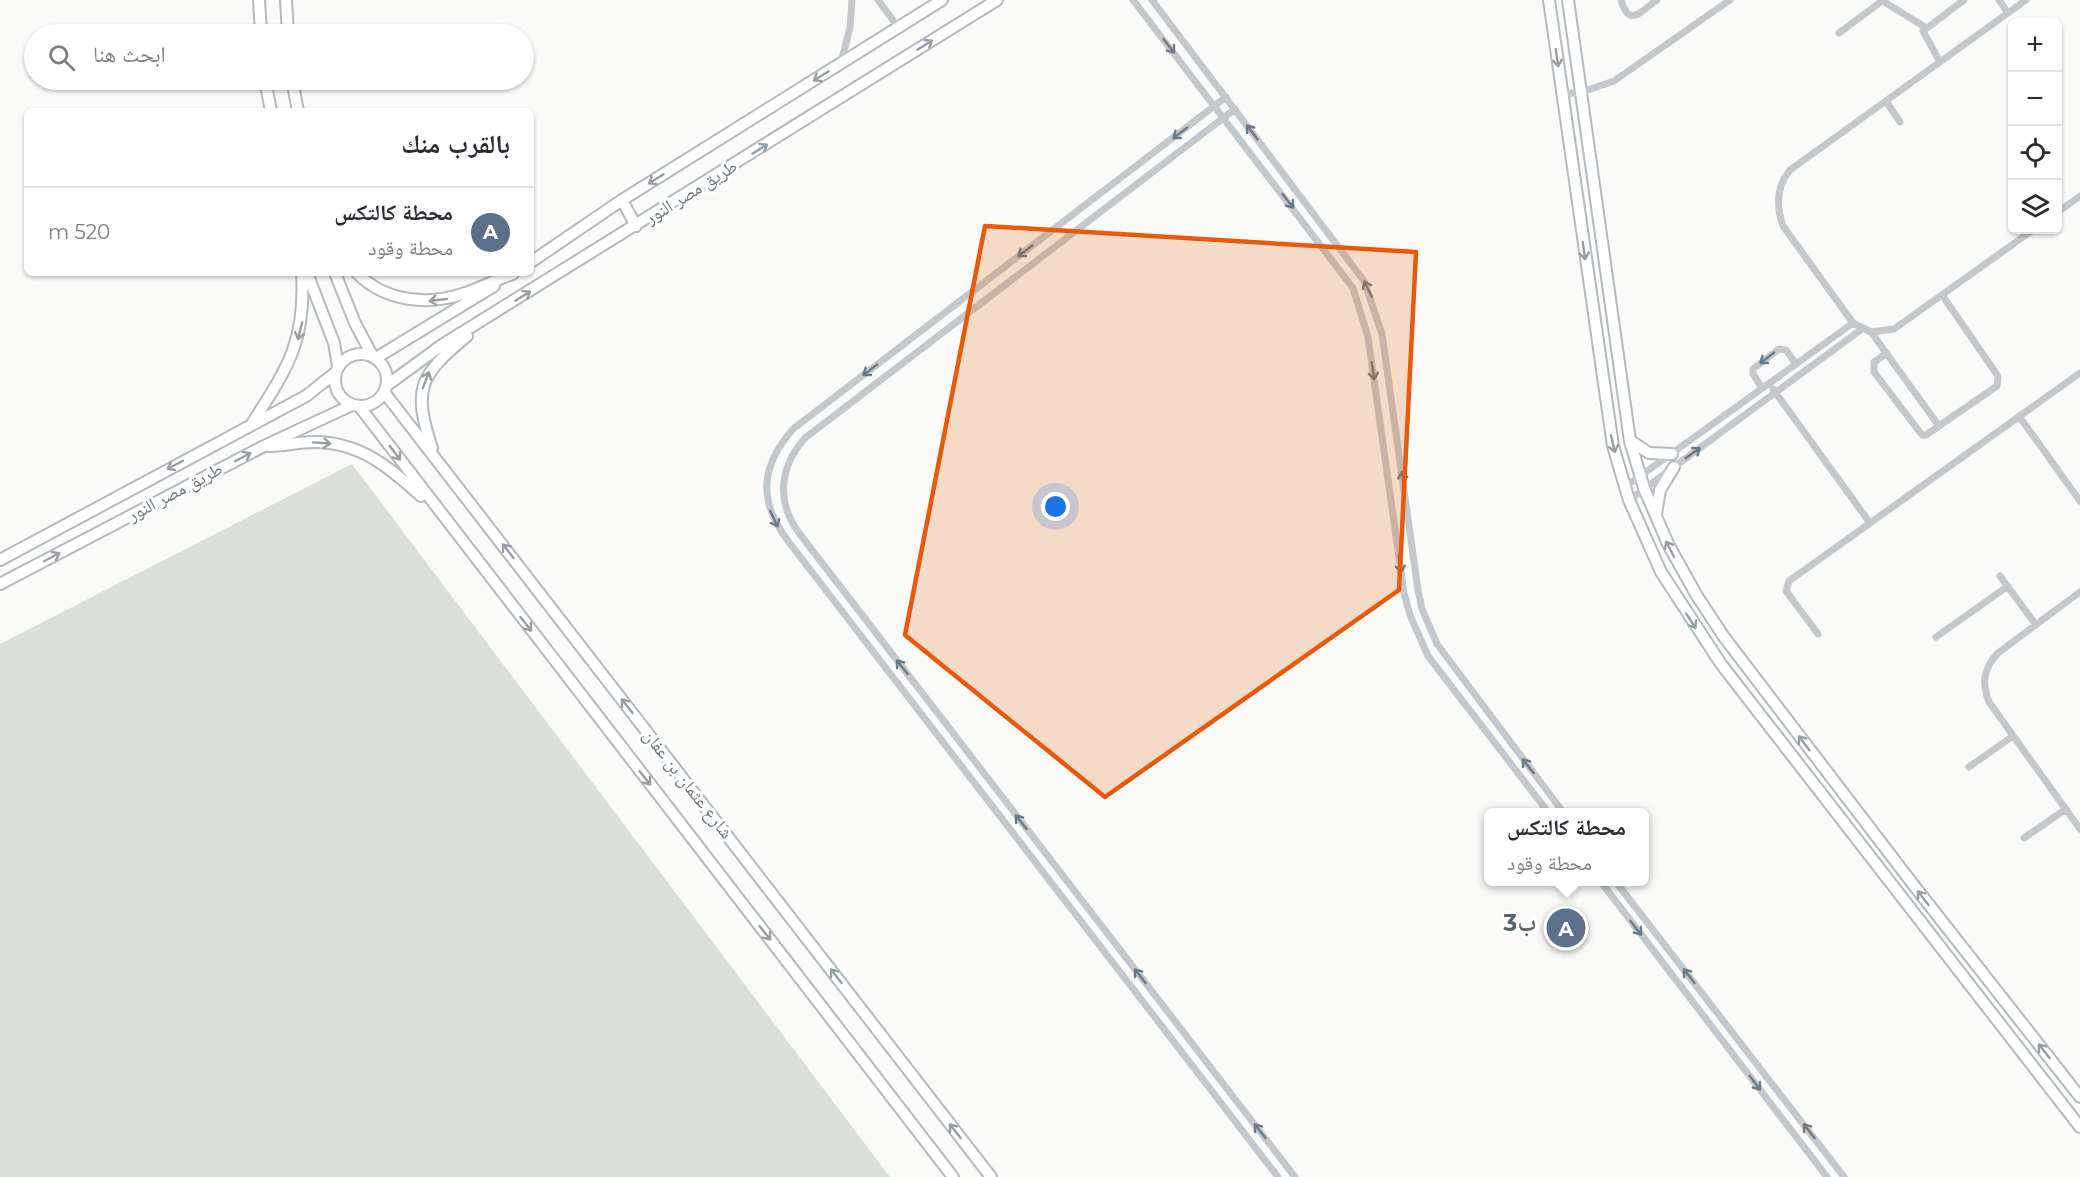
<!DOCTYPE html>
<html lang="ar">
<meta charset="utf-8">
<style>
:root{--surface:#fff;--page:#f2f2f3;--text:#2b2b33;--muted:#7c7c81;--line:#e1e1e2;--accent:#d93025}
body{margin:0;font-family:Montserrat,"Noto Naskh Arabic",sans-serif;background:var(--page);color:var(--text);direction:rtl}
.controls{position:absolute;right:18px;top:18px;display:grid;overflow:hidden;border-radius:9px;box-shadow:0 2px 4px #0004}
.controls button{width:54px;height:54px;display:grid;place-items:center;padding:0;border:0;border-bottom:2px solid var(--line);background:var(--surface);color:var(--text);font:30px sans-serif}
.you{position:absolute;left:1056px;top:507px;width:21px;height:21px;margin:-15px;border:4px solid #fff;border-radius:50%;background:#1a73e8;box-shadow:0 0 0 9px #1a73e833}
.badge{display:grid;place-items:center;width:39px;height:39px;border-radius:50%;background:var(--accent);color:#fff;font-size:20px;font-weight:700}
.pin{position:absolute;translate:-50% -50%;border:3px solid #fff;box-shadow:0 2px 6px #0006}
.popup{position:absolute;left:1484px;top:808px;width:165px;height:78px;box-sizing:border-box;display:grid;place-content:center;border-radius:9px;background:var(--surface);filter:drop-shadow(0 2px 4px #0005);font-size:20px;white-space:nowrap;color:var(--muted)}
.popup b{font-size:22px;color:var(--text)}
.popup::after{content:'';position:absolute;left:50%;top:100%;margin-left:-12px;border:12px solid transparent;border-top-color:var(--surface)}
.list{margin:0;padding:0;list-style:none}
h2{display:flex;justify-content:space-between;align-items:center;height:78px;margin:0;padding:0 24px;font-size:26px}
h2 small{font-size:20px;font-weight:400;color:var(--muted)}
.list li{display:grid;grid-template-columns:39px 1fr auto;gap:18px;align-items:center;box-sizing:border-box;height:90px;padding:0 24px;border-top:2px solid var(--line)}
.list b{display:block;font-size:22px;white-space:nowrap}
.list p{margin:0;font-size:20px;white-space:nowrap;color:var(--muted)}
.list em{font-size:20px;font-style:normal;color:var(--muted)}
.icon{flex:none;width:33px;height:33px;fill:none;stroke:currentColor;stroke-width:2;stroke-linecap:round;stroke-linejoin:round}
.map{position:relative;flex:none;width:2080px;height:1177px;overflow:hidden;direction:ltr}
.search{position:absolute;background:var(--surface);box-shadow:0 2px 4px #0004;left:24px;top:24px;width:510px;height:66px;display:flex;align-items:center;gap:15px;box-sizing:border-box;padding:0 21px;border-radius:33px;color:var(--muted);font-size:22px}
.panel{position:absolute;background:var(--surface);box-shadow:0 2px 4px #0004;left:24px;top:108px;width:510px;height:168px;border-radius:9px;direction:rtl}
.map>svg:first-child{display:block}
.green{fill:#dadfd7}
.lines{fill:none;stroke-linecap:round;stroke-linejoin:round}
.secondary-casing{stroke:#b3babf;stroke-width:14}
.street{stroke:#c3c8cc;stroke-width:7}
.secondary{stroke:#fff;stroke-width:10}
.oneway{stroke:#939fa8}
.oneway2{stroke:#6a7a87}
.marked{fill:#e8590c;fill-opacity:0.2;stroke:#e8590c;stroke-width:4.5;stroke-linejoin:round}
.labels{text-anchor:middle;stroke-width:6;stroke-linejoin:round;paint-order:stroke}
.street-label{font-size:18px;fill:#657683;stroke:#fff}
.district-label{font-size:24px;font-weight:bold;fill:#57646e;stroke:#fff}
</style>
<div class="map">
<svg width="2080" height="1177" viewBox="0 0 2080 1177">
<rect width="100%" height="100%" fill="#fafaf8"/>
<path class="green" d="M352,464L890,1177H0V644Z"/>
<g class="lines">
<g class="secondary-casing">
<path id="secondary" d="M259,0L261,34
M286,0L288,34
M1549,0L1613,446L1629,500L1661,572L1721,664L2080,1127
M1568,0L1630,441L1644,488L1668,544L1697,596L1724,637L1912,883L2080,1097
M265,80L271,111
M292,80L298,111
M622,200L636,226
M531,262L622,200L942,0
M307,273L334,343L338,366
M335,273L355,323L373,357
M357,273C385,302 429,306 465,293C482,288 496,279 513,274
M335 380a26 26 0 1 1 52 0a26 26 0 1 1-52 0Z
M376,358L494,286
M386,386L442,345L997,0
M384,392L991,1177
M359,406L953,1177
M253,422C288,367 306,341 302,273
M1631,441L1649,453L1672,454
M267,446C283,446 299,442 314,442C360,442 389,467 421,496
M432,448C412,388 420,375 467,336
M1656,514L1660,490L1674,467
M0,560L306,396L335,373
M0,584L264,446L352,405"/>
</g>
<path class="street" d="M878,0L898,27
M1133,0L1353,288L1368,337L1404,593L1410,615L1428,656L1548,812
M1152,0L1364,281L1382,334L1418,590L1422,609L1437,644L1563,812
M1621,0C1629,28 1640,12 1657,0
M1881,0L1925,27
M1999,0L2008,13
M2026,0L1790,170C1776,187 1776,206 1783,226L1853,323L1871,332L1894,329L2033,230
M1839,33L1882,1
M841,62L850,28L852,0
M1940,62L1923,31L1964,0
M1562,94L1582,92L1614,81L1730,0
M1226,97L793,429C760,467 758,501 788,541L1278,1177
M1886,101L1900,122
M1235,109L805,438C779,468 776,501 799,533L1295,1177
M2058,212L2080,196
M1871,332L1939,426
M1887,353L1874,362V372L1922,435H1926L1997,386L1998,376L1942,295
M1762,388L1753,374V369L1779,349L1786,350L1796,364
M1773,389L1870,523
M2019,416L2080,501
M1625,487L1853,323
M1629,500L1862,329
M2000,576L2036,625
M2080,592L1998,653C1984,668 1981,682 1989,702L2080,829
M1818,634L1786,591L1789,581L2080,373
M1936,637L2008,586
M1969,767L2013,736
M2024,838L2066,809
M1601,882L1827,1177
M1616,882L1844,1177"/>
<use href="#secondary" class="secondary"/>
</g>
<defs><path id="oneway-shaft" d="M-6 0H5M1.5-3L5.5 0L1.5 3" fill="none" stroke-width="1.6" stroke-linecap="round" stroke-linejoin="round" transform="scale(1.5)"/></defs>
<g class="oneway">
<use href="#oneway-shaft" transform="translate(925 45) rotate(-32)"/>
<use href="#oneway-shaft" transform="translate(1557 58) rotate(82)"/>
<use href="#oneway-shaft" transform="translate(821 76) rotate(148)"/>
<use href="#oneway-shaft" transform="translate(760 149) rotate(-32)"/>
<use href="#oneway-shaft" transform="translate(656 179) rotate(148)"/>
<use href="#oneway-shaft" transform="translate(1584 251) rotate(82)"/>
<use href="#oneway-shaft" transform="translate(523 296) rotate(-32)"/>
<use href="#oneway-shaft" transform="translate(438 300) rotate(174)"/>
<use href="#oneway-shaft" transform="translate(300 331) rotate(104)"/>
<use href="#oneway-shaft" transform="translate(426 380) rotate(-69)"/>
<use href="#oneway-shaft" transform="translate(322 443) rotate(4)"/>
<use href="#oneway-shaft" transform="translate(1613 444) rotate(77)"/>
<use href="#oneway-shaft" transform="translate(395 453) rotate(53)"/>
<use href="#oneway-shaft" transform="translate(243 457) rotate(-28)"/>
<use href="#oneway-shaft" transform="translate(175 465) rotate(152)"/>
<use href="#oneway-shaft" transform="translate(1670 549) rotate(-117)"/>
<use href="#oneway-shaft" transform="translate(508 551) rotate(-128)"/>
<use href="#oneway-shaft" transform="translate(52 557) rotate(-28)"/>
<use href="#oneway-shaft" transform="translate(1691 621) rotate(57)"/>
<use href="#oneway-shaft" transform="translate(526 624) rotate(52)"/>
<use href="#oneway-shaft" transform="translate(627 706) rotate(-128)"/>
<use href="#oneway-shaft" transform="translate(1804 743) rotate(-127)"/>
<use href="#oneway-shaft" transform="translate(645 778) rotate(52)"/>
<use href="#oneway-shaft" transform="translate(1923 898) rotate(-128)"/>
<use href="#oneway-shaft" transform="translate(765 933) rotate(52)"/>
<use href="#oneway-shaft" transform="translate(836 976) rotate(-128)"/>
<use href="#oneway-shaft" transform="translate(2044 1051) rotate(-128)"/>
<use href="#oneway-shaft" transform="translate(955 1131) rotate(-128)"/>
</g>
<g class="oneway2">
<use href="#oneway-shaft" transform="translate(1169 46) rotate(52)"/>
<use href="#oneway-shaft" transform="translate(1252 132) rotate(-127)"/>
<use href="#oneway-shaft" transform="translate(1180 133) rotate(143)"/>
<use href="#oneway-shaft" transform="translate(1288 201) rotate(52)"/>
<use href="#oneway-shaft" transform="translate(1025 251) rotate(143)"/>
<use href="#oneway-shaft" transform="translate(1368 289) rotate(-116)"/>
<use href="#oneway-shaft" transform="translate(1767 358) rotate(143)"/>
<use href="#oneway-shaft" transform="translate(870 370) rotate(142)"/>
<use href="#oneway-shaft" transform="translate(1373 371) rotate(82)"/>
<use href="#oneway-shaft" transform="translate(1693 453) rotate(-36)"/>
<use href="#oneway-shaft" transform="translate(1403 480) rotate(-98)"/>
<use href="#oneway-shaft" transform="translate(774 519) rotate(65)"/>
<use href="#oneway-shaft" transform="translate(1400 564) rotate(82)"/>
<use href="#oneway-shaft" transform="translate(902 667) rotate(-128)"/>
<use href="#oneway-shaft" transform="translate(1528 766) rotate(-128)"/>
<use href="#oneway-shaft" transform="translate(1021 822) rotate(-128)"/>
<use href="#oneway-shaft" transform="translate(1636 928) rotate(52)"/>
<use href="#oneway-shaft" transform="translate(1140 976) rotate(-128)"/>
<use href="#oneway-shaft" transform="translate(1689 976) rotate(-128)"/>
<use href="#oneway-shaft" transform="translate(1755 1083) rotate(53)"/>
<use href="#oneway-shaft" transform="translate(1260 1131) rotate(-128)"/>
<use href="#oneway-shaft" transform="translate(1809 1131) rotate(-128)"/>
</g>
<path class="marked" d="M985,226L1416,252L1399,590L1105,797L905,635Z"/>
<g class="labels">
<g class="street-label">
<text transform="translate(691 192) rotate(-32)" y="6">طريق مصر النور</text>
<text transform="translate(175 492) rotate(-28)" y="6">طريق مصر النور</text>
<text transform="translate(688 784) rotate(52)" y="6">شارع عثمان بن عفان</text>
</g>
<g class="district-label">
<text x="1520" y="931">ب3</text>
</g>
</g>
</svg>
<div class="controls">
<button>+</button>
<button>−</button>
<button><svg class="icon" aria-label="locate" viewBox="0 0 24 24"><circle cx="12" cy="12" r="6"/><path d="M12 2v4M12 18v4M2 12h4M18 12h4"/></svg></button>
<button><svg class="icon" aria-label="layers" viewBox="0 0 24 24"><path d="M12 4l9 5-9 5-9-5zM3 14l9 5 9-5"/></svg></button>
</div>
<div class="you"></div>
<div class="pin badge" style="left:1566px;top:928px;background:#5c6f8a">A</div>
<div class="popup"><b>محطة كالتكس</b>محطة وقود</div>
<div class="search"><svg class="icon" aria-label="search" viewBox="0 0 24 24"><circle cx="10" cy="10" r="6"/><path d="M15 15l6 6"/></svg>ابحث هنا</div>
<section class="panel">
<h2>بالقرب منك<small></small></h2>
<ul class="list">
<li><span class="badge" style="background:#5c6f8a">A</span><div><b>محطة كالتكس</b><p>محطة وقود</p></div><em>520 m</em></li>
</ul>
</section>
</div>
